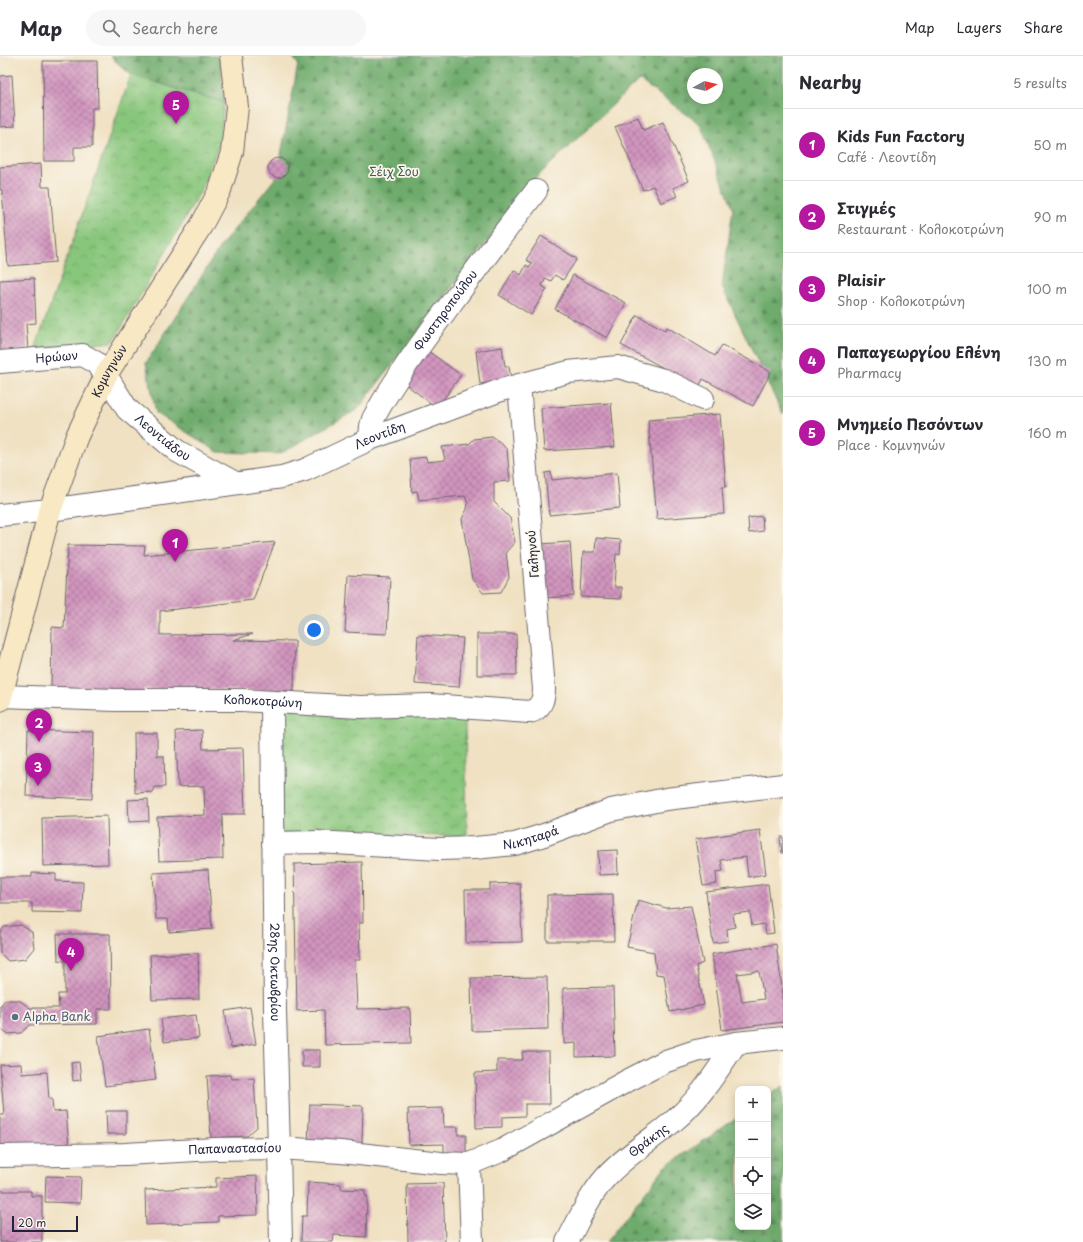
<!DOCTYPE html>
<meta charset="utf-8">
<style>
:root{--surface:#fff;--page:#f7f7f7;--text:#2b2b33;--muted:#7c7c81;--line:#e1e1e2;--accent:#b5179e}
body{margin:0;font-family:"Playpen Sans",sans-serif;background:var(--page);color:var(--text)}
.controls{position:absolute;right:12px;bottom:12px;display:grid;overflow:hidden;border-radius:8px;box-shadow:0 2px 10px #0003}
.controls button{width:36px;height:36px;display:grid;place-items:center;padding:0;border:0;border-bottom:1px solid var(--line);background:var(--surface);color:var(--text);font:20px sans-serif}
.compass{position:absolute;left:687px;top:12px;width:36px;height:36px;border-radius:50%;background:var(--surface);box-shadow:0 2px 10px #0003;rotate:82deg}
.scale{position:absolute;left:12px;bottom:10px;width:66px;box-sizing:border-box;padding-left:4px;border:2px solid #22223b;border-top:0;font-size:11px;line-height:14px;white-space:nowrap;color:#22223b;-webkit-text-stroke:3px #fbf7ec;paint-order:stroke}
.you{position:absolute;left:314px;top:574px;width:14px;height:14px;margin:-10px;border:3px solid #fff;border-radius:50%;background:#1a73e8;box-shadow:0 0 0 6px #1a73e833}
.badge{display:grid;place-items:center;width:26px;height:26px;border-radius:50%;background:var(--accent);color:#fff;font-size:13px;font-weight:700}
.pin{position:absolute;translate:-50% -33px;filter:drop-shadow(0 1px 2px #0008)}
.pin::after{content:'';position:absolute;top:21px;width:14px;height:12px;background:inherit;clip-path:polygon(0 0,100% 0,50% 100%)}
.list{margin:0;padding:0;list-style:none}
h2{display:flex;justify-content:space-between;align-items:center;height:52px;margin:0;padding:0 16px;font-size:17px}
h2 small{font-size:13px;font-weight:400;color:var(--muted)}
.list li{display:grid;grid-template-columns:26px 1fr auto;gap:12px;align-items:center;box-sizing:border-box;height:72px;padding:0 16px;border-top:1px solid var(--line)}
.list b{display:block;font-size:15px;white-space:nowrap}
.list p{margin:0;font-size:13px;white-space:nowrap;color:var(--muted)}
.list em{font-size:13px;font-style:normal;color:var(--muted)}
.icon{flex:none;width:22px;height:22px;fill:none;stroke:currentColor;stroke-width:2;stroke-linecap:round;stroke-linejoin:round}
.map{position:relative;flex:none;width:783px;height:1186px;overflow:hidden}
header{display:flex;align-items:center;gap:24px;box-sizing:border-box;height:56px;padding:0 20px;background:var(--surface);border-bottom:1px solid var(--line)}
header strong{font-size:19px}
nav{display:flex;gap:22px;margin-inline-start:auto;font-size:14px}
.search{width:280px;height:36px;background:var(--page);display:flex;align-items:center;gap:10px;box-sizing:border-box;padding:0 14px;border-radius:22px;color:var(--muted);font-size:15px}
main{display:flex}
aside{flex:1;background:var(--surface)}
.map>svg:first-child{display:block}
.forest{fill:url(#forest-firs);stroke:#486654;fill-rule:evenodd}
.park{fill:url(#park-crowns);stroke:#55745c}
.building{fill:url(#building-cross-hatch);fill-rule:evenodd}
.lines{fill:none;stroke-linecap:round;stroke-linejoin:round}
.minor-casing{stroke:#6a656a;stroke-width:24}
.secondary-casing{stroke:#6a656a;stroke-width:24}
.minor{stroke:#fff;stroke-width:22}
.secondary{stroke:#f8e8c3;stroke-width:22}
.service-dot{fill:#5c6f8a;stroke:#fbf7ec;stroke-width:1.5}
.labels{text-anchor:middle;stroke-width:3.5;stroke-linejoin:round;paint-order:stroke}
.park-label{font-size:12px;fill:#465b52;stroke:#fbf7ec}
.street-label{font-size:12px;fill:#22223b;stroke:#fbf7ec}
.service-label{font-size:12px;fill:#4e5e75;stroke:#fbf7ec;text-anchor:start}
</style>
<header>
<strong>Map</strong>
<div class="search"><svg class="icon" aria-label="search" viewBox="0 0 24 24"><circle cx="10" cy="10" r="6"/><path d="M15 15l6 6"/></svg>Search here</div>
<nav><a>Map</a><a>Layers</a><a>Share</a></nav>
</header>
<main>
<div class="map">
<svg width="783" height="1186" viewBox="0 0 783 1186">
<defs>
<pattern id="forest-firs" width="22" height="20" patternUnits="userSpaceOnUse"><rect width="22" height="20" fill="#6eab6c"/><path d="M5 1l3.5 6h-7zM16 11l3.5 6h-7z" fill="#5a8b5a"/></pattern>
<pattern id="park-crowns" width="20" height="18" patternUnits="userSpaceOnUse"><rect width="20" height="18" fill="#88c67c"/><path d="M2 6a3 3 0 1 1 6 0M12 15a3 3 0 1 1 6 0" fill="none" stroke="#6fa067"/></pattern>
<pattern id="building-cross-hatch" width="8" height="8" patternUnits="userSpaceOnUse"><rect width="8" height="8" fill="#d194be"/><path d="M0 0l8 8M0 8l8-8" fill="none" stroke="#a9789c"/></pattern>
</defs>
<rect width="100%" height="100%" fill="#fbf7ec"/>
<filter id="ink" filterUnits="userSpaceOnUse"><feTurbulence type="fractalNoise" baseFrequency=".025" numOctaves="2"/><feDisplacementMap in="SourceGraphic" scale="8" xChannelSelector="R" yChannelSelector="G"/><feConvolveMatrix kernelMatrix="1 2 1 2 8 2 1 2 1" color-interpolation-filters="sRGB"/></filter>
<filter id="wash" filterUnits="userSpaceOnUse"><feTurbulence type="fractalNoise" baseFrequency=".012" numOctaves="4" result="noise"/><feDisplacementMap in="SourceGraphic" scale="16" xChannelSelector="R" yChannelSelector="G"/><feGaussianBlur stdDeviation="0.9" result="paint"/><feColorMatrix in="noise" values="0 0 0 0 0 0 0 0 0 0 0 0 0 0 0 0 0 1.4 0 .05"/><feComposite in="paint" operator="in"/></filter>
<g filter="url(#wash)">
<rect width="100%" height="100%" fill="#f0e1c2"/>
<path class="forest" d="M110,0H220L224,47L131,19Z
M292,0H783V359L722,231L733,152L700,68L639,24L538,120L358,353L280,398L218,396L156,357L146,307L220,191L277,120L298,8ZM693,18H717V42H693Z
M783,1030V1186H606L664,1112L738,1061V1171H768V1040Z"/>
<path class="park" d="M131,19L224,47L220,85L202,133L113,286L35,293Z
M279,652L465,662L467,780L281,778Z"/>
<g id="blocks">
<path class="building" d="M43,5H97L98,52H92V91H74V105H44Z
M12,19L15,70L0,71V20Z
M638,61L643,74L663,66L689,125L673,132L677,140L661,147L653,130L643,134L615,71Z
M268 112a10 10 0 1 1 20 0a10 10 0 1 1-20 0Z
M41,108L42,131H50L56,206L8,210L2,134H0V111Z
M541,180L577,203L563,224L555,219L551,225L546,222L542,230L547,233L531,259L499,239L514,214L521,219L526,209L529,211L532,207L526,204Z
M573,219L626,247L607,282L555,253Z
M34,222L36,267L26,268L28,294L0,295V224Z
M637,259L665,274L667,271L715,300L722,289L771,316L753,350L703,323L699,331L621,289Z
M502,291L505,310H509L511,324L480,328L476,295Z
M428,295L461,319L437,352L404,327Z
M611,347L615,391L544,395L541,352Z
M720,358L726,431H722L724,458L657,463L648,364Z
M492,381L501,387L507,394L510,425L494,426V446L510,462L515,486L506,496L509,521L501,536L483,537L472,523L462,463L467,453L468,448L465,440L419,444L417,435L412,436L410,403L426,401L427,406L445,404L442,391L469,388L474,383Z
M551,416L552,424L617,417L620,452L549,459L545,417Z
M762,460L763,475L749,477L748,462Z
M596,482L621,484L620,499L616,498L614,531H621V543L581,541L583,496H595Z
M275,486L253,544L160,555V579L253,578L233,584L295,585L294,635L144,633V637L51,636L52,571L64,572L68,489L145,490L144,499Z
M570,486L574,540L545,542L541,488Z
M348,519L390,521L387,578L345,576Z
M477,578H516L517,619H477Z
M418,579L463,582L459,631L415,628Z
M28,674L94,676L92,743L26,740Z
M202,674L203,693L243,692L245,758H222L223,803L159,805L157,761L205,759L204,730L178,731L176,675Z
M134,677H157V700H164L165,731H154V736L135,737Z
M148,743L149,765L129,766L128,744Z
M107,760L108,808L43,810L42,762Z
M760,774L766,818L748,821L746,801L721,804L723,815L716,816L717,828L703,830L695,783Z
M780,781H783V797H782Z
M617,794L618,818L599,819L598,795Z
M362,806L363,867H359L360,904H355L357,953L410,952L411,987L325,989L324,954L297,955L294,808Z
M208,814L212,873L169,876L168,863H156L153,817Z
M32,817L56,818V825L83,826L82,857L32,856V847H0V821H32Z
M520,827L522,886L466,887L465,834H490V828Z
M768,828L774,877L766,878L764,868L752,870L750,856L733,858L735,871L727,873L728,885L713,887L706,836Z
M613,838L614,885H547V839Z
M638,844L666,852L691,850L703,907L696,910L704,949L670,956L664,919L656,918L654,896L627,891Z
M21,869L32,876L34,892L25,903L8,905L0,897V877L4,871Z
M57,878H110L111,953H97V968L30,969L21,977L7,978L0,972V950L5,944H19L30,952H59L58,938H65V905L58,904Z
M776,888L783,939V966L722,974L712,898ZM759,915L764,943L742,946L737,918Z
M198,897L199,943L152,944L150,899Z
M547,921L548,973L472,975L471,922Z
M613,931L615,1000L576,1001V987L564,988L563,932Z
M250,951L256,988L231,992L225,955Z
M196,959L199,982L164,986L161,963Z
M149,973L156,1024L105,1030L98,980Z
M302,994H320V1011H302Z
M522,996H549L550,1048H525V1060L502,1061V1071L476,1072L475,1017L497,1016V1004H523Z
M79,1006L81,1024L73,1025L71,1007Z
M21,1008L22,1018L47,1016L49,1043H52L53,1056L66,1055L69,1091L0,1095V1059H4L0,1009Z
M231,1019L232,1023L254,1022L257,1071L247,1080L211,1082L207,1020Z
M310,1048L363,1050L362,1088L308,1086Z
M443,1052L444,1071H458V1079H466V1098H444V1088L409,1089L408,1053Z
M106,1055H126V1078H107Z
M46,1120L81,1121L80,1147L45,1146Z
M257,1120L258,1159L218,1160V1166L146,1169L145,1134L216,1131V1122Z
M308,1126L341,1128V1133L365,1134V1140H367L366,1181L334,1179L333,1186H301L302,1160H307Z
M443,1127L445,1186H408L407,1128Z
M0,1135H31V1140H42V1186H0Z"/>
</g>
</g>
<g filter="url(#ink)">
<use href="#blocks" fill-opacity="0" stroke="#6a656a" stroke-width="1"/>
<g class="lines">
<g class="minor-casing">
<g id="minor">
<path id="s1" d="M0,306L83,299L95,306L106,319L127,353L177,395L235,427"/>
<path id="s2" d="M370,383L371,370L373,363C392,327 419,290 444,257C474,216 505,175 536,135"/>
<path id="s3" d="M0,459L50,454L282,421L305,414L370,383L501,334L568,316L618,311L664,324L703,343"/>
<path id="s4" d="M1,640L115,644H242L360,651L430,649L530,656C541,653 544,643 544,633L519,329"/>
<path id="s5" d="M272,646L275,955L279,1092L281,1186"/>
<path id="s6" d="M273,787L317,786L439,793L475,792L515,788L544,779L611,754L666,743L783,729"/>
<path id="s7" d="M0,1100L125,1098L215,1093L279,1092L341,1096L441,1107L469,1108L501,1095L625,1026L666,1005L696,995L736,987L783,982"/>
<path d="M469,1108L472,1186"/>
<path id="s8" d="M567,1186C579,1164 589,1140 606,1121C627,1098 653,1083 676,1063C701,1042 718,1013 736,987"/>
</g>
</g>
<g class="secondary-casing">
<g id="secondary">
<path id="s9" d="M0,644L50,454L77,380L106,319L201,170L220,134L232,96L237,51L231,0"/>
</g>
</g>
<use href="#minor" class="minor"/>
<use href="#secondary" class="secondary"/>
</g>
</g>
<circle class="service-dot" cx="15" cy="961" r="4"/>
<g class="labels">
<g class="park-label">
<text x="394" y="120">Σέιχ Σου</text>
</g>
<g class="street-label">
<text dy="4" stroke="none"><textPath href="#s2" startOffset="151">Φωστηροπούλου</textPath></text>
<text dy="4" stroke="none"><textPath href="#s1" startOffset="57">Ηρώων</textPath></text>
<text dy="4" stroke="none"><textPath href="#s9" startOffset="348">Κομνηνών</textPath></text>
<text dy="4" stroke="none"><textPath href="#s3" startOffset="391">Λεοντίδη</textPath></text>
<text dy="4" stroke="none"><textPath href="#s1" startOffset="200">Λεοντιάδου</textPath></text>
<text transform="translate(533 498) rotate(-95)" y="4">Γαληνού</text>
<text dy="4" stroke="none"><textPath href="#s4" startOffset="262">Κολοκοτρώνη</textPath></text>
<text dy="4" stroke="none"><textPath href="#s6" startOffset="259">Νικηταρά</textPath></text>
<text dy="4" stroke="none"><textPath href="#s5" startOffset="270">28ης Οκτωβρίου</textPath></text>
<text dy="4" stroke="none"><textPath href="#s8" startOffset="132">Θράκης</textPath></text>
<text dy="4" stroke="none"><textPath href="#s7" startOffset="235">Παπαναστασίου</textPath></text>
</g>
<g class="service-label">
<text x="23" y="965">Alpha Bank</text>
</g>
</g>
</svg>
<div class="controls">
<button>+</button>
<button>−</button>
<button><svg class="icon" aria-label="locate" viewBox="0 0 24 24"><circle cx="12" cy="12" r="6"/><path d="M12 2v4M12 18v4M2 12h4M18 12h4"/></svg></button>
<button><svg class="icon" aria-label="layers" viewBox="0 0 24 24"><path d="M12 4l9 5-9 5-9-5zM3 14l9 5 9-5"/></svg></button>
</div>
<svg class="compass" viewBox="-18 -18 36 36"><path d="M0-13l5 13h-10z" fill="#e53935"/><path d="M0 13l5-13h-10z" fill="#7c7c81"/></svg>
<div class="scale">20 m</div>
<div class="you"></div>
<div class="pin badge" style="left:175px;top:506px">1</div>
<div class="pin badge" style="left:39px;top:686px">2</div>
<div class="pin badge" style="left:38px;top:730px">3</div>
<div class="pin badge" style="left:71px;top:915px">4</div>
<div class="pin badge" style="left:176px;top:68px">5</div>
</div>
<aside>
<h2>Nearby<small>5 results</small></h2>
<ul class="list">
<li><span class="badge">1</span><div><b>Kids Fun Factory</b><p>Café · Λεοντίδη</p></div><em>50 m</em></li>
<li><span class="badge">2</span><div><b>Στιγμές</b><p>Restaurant · Κολοκοτρώνη</p></div><em>90 m</em></li>
<li><span class="badge">3</span><div><b>Plaisir</b><p>Shop · Κολοκοτρώνη</p></div><em>100 m</em></li>
<li><span class="badge">4</span><div><b>Παπαγεωργίου Ελένη</b><p>Pharmacy</p></div><em>130 m</em></li>
<li><span class="badge">5</span><div><b>Μνημείο Πεσόντων</b><p>Place · Κομνηνών</p></div><em>160 m</em></li>
</ul>
</aside>
</main>
